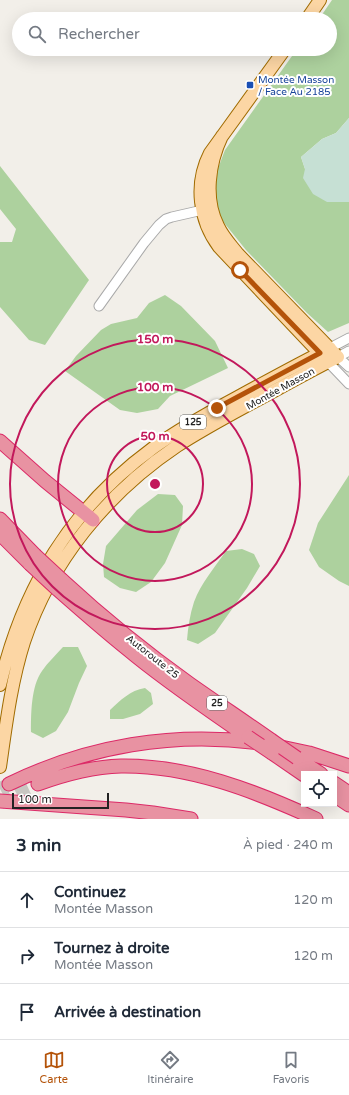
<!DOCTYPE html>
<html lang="fr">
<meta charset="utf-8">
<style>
:root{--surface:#fff;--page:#f6f6f7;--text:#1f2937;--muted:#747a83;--line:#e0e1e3;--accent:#b45309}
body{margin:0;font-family:"Varela Round",sans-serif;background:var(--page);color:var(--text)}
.controls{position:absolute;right:12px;bottom:12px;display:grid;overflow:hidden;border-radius:0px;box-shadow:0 4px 16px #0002}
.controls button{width:36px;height:36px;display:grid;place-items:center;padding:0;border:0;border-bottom:1px solid var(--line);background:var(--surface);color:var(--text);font:20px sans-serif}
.scale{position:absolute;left:12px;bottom:10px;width:97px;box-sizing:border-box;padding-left:4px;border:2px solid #222;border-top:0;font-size:11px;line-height:14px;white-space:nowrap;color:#222;-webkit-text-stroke:3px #fff;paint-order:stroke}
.stop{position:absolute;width:12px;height:12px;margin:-9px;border:3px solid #b45309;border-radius:50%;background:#fff}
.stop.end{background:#b45309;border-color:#fff;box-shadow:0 1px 4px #0008}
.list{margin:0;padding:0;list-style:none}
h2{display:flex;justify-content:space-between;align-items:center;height:52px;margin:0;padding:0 16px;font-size:17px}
h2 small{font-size:13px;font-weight:400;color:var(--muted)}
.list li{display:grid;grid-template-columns:26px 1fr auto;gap:12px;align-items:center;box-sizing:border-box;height:56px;padding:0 16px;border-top:1px solid var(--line)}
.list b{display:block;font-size:15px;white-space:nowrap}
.list p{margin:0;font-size:13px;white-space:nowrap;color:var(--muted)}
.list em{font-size:13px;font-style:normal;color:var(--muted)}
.icon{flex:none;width:22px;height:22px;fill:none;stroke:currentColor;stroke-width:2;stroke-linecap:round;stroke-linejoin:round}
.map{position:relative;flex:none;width:349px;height:819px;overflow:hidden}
.search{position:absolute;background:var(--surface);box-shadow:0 4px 16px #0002;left:12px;right:12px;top:12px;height:44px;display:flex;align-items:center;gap:10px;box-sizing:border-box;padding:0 14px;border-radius:22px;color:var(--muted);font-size:15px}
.sheet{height:220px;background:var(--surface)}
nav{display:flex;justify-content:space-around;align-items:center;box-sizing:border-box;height:56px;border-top:1px solid var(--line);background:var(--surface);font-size:11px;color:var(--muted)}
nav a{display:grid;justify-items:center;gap:2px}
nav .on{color:var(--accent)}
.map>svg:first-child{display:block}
.forest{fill:#add19e}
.wetland{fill:#c6e0d4}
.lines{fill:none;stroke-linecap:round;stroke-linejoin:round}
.highway-tunnel{stroke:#c8c6c1;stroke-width:13;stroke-dasharray:13 6;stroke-linecap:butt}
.minor-casing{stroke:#a9a9a9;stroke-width:11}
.major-casing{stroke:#a06b00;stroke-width:14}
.highway-casing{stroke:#dc2a67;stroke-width:15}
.minor{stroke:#fff;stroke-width:9}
.major{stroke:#fcd6a4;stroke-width:12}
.highway{stroke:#e892a2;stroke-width:13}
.highway-bridge-casing{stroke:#dc2a67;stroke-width:15;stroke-linecap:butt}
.highway-bridge{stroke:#e892a2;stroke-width:13}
.route{stroke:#b45309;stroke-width:5}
.ring{fill:none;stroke:#c2185b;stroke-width:2}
.transit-dot{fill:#1a4fb4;stroke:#fff;stroke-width:1.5}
.labels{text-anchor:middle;stroke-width:4;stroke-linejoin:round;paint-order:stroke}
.shield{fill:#fff;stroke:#646464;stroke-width:1}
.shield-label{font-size:9px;font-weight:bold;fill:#222}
.transit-label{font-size:10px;fill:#164399;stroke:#fff;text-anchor:start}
.street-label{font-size:10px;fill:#222;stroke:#fff}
.centre{fill:#c2185b;stroke:#fff;stroke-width:2}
.ring-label{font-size:12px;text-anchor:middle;font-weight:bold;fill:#c2185b;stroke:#fff;stroke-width:4;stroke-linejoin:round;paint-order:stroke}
</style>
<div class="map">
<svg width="349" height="819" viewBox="0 0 349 819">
<rect width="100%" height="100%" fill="#f2efe9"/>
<path class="forest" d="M332,0H349V118L336,133L322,139L301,157L305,169L328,202H349V323L328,332L307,313L246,250L221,219L215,196V184L217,171L225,150L297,49H330V19H319Z
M0,166L89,280L45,345L29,340L0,307V242H12L16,229L0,209Z
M165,295L181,306L215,341L228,368L170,396L158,409L137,413L120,410L65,371L76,356L101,330L111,324L137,318L149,303Z
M349,475V586L339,581L319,567L309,550L318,523Z
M158,494L175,495L183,506L182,525L165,563L151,582L136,592L120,588L104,577L103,564L106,546L137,510Z
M242,549L254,554L260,566L247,588L215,633L198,644L187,640C188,627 190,614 194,602C201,583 215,567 226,551Z
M63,647H78L87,666L79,683L68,712L56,731L43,738L31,732C31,714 31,686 42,671C48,662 56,655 63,647Z
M145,688L151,693L153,704L140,714L123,719H110V710C120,701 130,690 145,688Z"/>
<path class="wetland" d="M349,118V202H327L313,194L303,178L305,169L301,157L322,139L336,133Z"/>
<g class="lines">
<path class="highway-tunnel" d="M0,789L9,784
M0,803L18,793L38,784"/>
<g class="minor-casing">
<path id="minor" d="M99,306L144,243L159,225L166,219L172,217L207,209
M330,348L349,338
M349,351L338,357L349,367
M328,362L349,384"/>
</g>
<g class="major-casing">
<path id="major" d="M307,19L320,0
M285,49L210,153C194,184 199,220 219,247L324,358
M0,685C23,587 71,508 153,448C179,429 208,413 236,398C267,381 298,364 330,348
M0,767C6,725 11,683 24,642C51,561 107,493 177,446C200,431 224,418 248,405C278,389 308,372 338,357L238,254C231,245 223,237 218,226C204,199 209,163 222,136"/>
</g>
<g class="highway-casing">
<path id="highway" d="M0,441L45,481L93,520
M0,519L35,555
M0,534L30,564
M62,580C102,617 145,652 190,684C217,703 244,721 271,740
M57,589C83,612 109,635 136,656C172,685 210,711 248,737
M281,747L309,753L349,766
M272,753L304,775
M297,758L321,774
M334,783L349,793
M9,784C87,746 174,731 260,743
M38,784C65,774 93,767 121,766C189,765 255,791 316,819
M334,795L349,805
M0,801L126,810L153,813L191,819"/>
</g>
<use href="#minor" class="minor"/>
<use href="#major" class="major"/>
<use href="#highway" class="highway"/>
<g class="highway-bridge-casing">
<path id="highway-bridge" d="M35,555L62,580
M30,564L57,589
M248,737L272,753
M271,740L297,758"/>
</g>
<use href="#highway-bridge" class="highway-bridge"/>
</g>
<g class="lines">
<path class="route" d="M217,408L320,353L240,270"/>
</g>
<g class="ring">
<circle cx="155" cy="484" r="48"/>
<circle cx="155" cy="484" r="97"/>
<circle cx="155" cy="484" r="145"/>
</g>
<rect class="transit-dot" x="246" y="81" width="8" height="8" rx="2"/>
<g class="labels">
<g class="shield">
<rect x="180" y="415" width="26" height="14" rx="3"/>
<rect x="207" y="696" width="20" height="14" rx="3"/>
</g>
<g class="shield-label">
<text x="193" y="425">125</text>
<text x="217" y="706">25</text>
</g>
<g class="transit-label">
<text x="258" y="83">Montée Masson<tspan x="258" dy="12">/ Face Au 2185</tspan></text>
</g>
<g class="street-label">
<text transform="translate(280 388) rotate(-29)" y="4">Montée Masson</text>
<text transform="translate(153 656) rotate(38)" y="4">Autoroute 25</text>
</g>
</g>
<circle cx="155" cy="484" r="6" class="centre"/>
<g class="ring-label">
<text x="155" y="343">150 m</text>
<text x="155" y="391">100 m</text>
<text x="155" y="440">50 m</text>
</g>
</svg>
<div class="controls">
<button><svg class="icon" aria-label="locate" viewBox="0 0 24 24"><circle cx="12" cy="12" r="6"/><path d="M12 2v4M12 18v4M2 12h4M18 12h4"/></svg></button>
</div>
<div class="scale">100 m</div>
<div class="stop" style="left:240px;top:270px"></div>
<div class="stop end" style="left:217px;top:408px"></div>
<div class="search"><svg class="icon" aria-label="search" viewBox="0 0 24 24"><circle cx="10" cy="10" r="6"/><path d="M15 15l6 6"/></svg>Rechercher</div>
</div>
<section class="sheet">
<h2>3 min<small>À pied · 240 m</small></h2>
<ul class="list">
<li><svg class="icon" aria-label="ahead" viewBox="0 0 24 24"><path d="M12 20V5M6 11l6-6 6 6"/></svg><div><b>Continuez</b><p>Montée Masson</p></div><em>120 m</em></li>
<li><svg class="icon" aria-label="right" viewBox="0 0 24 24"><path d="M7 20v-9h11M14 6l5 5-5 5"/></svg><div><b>Tournez à droite</b><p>Montée Masson</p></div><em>120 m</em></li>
<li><svg class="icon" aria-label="arrive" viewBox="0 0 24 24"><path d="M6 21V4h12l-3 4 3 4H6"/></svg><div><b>Arrivée à destination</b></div></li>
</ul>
</section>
<nav>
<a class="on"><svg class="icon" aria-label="map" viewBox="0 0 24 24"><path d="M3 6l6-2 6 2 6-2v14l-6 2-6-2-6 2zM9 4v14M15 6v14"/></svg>Carte</a>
<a><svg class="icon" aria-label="directions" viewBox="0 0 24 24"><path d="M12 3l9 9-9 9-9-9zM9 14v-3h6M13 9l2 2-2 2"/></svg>Itinéraire</a>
<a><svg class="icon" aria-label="saved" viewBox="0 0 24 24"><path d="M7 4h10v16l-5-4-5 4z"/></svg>Favoris</a>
</nav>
